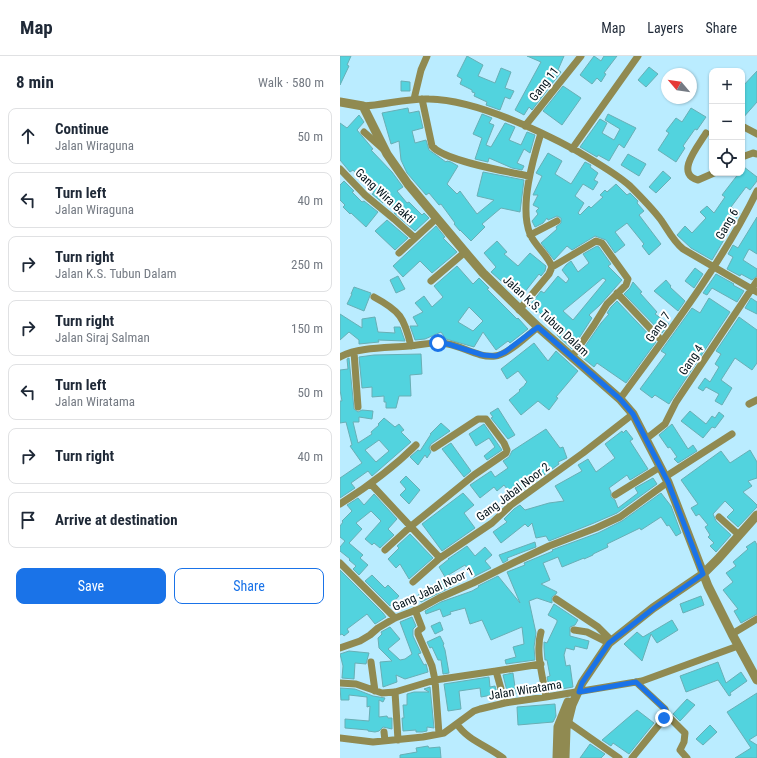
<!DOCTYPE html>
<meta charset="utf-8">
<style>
:root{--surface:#fff;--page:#f2f2f3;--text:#1f2937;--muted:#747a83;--line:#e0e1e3;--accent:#1a73e8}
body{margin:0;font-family:"Roboto Condensed",sans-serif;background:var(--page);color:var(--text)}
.controls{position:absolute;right:12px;top:12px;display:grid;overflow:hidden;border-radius:8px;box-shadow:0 1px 3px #0004}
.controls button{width:36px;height:36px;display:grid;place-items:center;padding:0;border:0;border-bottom:1px solid var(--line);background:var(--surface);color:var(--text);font:20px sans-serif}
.compass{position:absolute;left:321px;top:12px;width:36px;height:36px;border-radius:50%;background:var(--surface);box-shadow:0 1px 3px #0004;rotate:299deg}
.stop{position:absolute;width:12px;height:12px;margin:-9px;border:3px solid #1a73e8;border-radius:50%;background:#fff}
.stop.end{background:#1a73e8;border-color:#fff;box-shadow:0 1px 4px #0008}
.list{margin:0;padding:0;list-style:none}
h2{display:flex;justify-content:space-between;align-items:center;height:52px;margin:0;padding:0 16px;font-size:17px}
h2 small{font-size:13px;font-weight:400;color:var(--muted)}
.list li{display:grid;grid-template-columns:26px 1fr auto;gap:12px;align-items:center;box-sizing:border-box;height:56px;margin:0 8px 8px;padding:0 8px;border:1px solid var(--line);border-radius:8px}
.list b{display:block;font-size:15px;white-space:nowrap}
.list p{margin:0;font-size:13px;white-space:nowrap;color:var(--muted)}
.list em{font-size:13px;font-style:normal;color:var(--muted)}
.actions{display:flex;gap:8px;padding:12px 16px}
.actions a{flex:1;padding:9px 0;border:1px solid var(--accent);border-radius:8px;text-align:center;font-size:14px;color:var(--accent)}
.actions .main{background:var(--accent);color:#fff}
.icon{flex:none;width:22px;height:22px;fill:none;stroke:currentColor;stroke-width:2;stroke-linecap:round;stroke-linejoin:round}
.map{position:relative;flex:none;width:417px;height:702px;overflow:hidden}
header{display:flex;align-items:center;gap:24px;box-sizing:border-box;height:56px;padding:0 20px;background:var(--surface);border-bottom:1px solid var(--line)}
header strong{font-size:19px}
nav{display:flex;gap:22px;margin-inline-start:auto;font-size:14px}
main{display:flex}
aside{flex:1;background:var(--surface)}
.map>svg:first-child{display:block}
.building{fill:#52d3de;stroke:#68afb5;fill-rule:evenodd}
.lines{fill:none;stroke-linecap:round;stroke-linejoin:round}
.minor{stroke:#908a51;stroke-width:7}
.tertiary{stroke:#908a51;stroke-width:9}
.route{stroke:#1a73e8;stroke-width:5}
.labels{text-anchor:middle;stroke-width:4;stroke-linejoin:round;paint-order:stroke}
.street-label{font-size:12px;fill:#001119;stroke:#fff}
</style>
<header>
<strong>Map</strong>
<nav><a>Map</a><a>Layers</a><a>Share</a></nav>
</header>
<main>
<aside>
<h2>8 min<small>Walk · 580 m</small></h2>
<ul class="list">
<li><svg class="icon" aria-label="ahead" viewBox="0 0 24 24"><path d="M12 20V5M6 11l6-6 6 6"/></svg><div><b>Continue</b><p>Jalan Wiraguna</p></div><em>50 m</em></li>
<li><svg class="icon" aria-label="left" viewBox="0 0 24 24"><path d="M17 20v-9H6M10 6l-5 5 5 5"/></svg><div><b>Turn left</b><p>Jalan Wiraguna</p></div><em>40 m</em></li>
<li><svg class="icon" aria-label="right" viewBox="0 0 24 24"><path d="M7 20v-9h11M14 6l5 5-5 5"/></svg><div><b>Turn right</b><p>Jalan K.S. Tubun Dalam</p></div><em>250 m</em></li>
<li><svg class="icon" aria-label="right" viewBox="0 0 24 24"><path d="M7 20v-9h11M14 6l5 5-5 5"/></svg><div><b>Turn right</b><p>Jalan Siraj Salman</p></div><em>150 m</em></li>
<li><svg class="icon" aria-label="left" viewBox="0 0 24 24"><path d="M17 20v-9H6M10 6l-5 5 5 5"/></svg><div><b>Turn left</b><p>Jalan Wiratama</p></div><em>50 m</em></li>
<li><svg class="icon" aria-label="right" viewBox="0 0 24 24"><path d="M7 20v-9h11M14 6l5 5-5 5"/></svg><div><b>Turn right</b></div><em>40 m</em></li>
<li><svg class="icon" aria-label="arrive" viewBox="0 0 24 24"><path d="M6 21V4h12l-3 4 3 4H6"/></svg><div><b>Arrive at destination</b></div></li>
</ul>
<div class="actions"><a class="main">Save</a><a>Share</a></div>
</aside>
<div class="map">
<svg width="417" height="702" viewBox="0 0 417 702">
<rect width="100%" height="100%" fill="#baecff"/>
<path class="building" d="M0,0H11L7,9L9,10L0,29Z
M127,0L143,9L138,20L155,27L161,12L171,16L165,32L174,35L170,43L165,41L160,54L146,49L147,46L134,40L135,37L132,36V34L120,28L122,23L117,20Z
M187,0H224L218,14L221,16L192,54L189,51L184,59L175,54L201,6Z
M254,0L261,5L264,0H277L264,17L266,18L261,26L257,22L252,28L240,19Z
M309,11L318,18L306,31L298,24Z
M417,15V46L402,63V31Z
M61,25L70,26V35H61Z
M223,30L241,42L222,69L203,55Z
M68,52L69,57L79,55L83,72L72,75L75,87L86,84L89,94L106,106L107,105L111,106L118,110L107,128L117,138L120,135L137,158L154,144L137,140L143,116L184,124L180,156L161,152L142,168L145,171L131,185L120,174V175L114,168L115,167L101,148L99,149L89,137L86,139L67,117L61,104L59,85L51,88L42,57Z
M351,52L366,61L357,74L355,73L343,90L345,92L336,106L318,94L329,77L326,75L336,62L342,66Z
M142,58L152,62L149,67L154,69L146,89L151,91L165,67L175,71L169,84L181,89L187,76L195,79L190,97L184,93L177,107L184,110L182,114L172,112L149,102L148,106L135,103L142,82L133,78Z
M268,58L296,72L284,92L279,88L269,105L258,99L257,101L240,91L260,63L267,67L262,77L274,84L280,73L265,64Z
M19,59L24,66L17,74L33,93L31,94L52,116L63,131L57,135L67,147L69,146L82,159L84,157L89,162L75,175L54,157L56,155L46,144L43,147L32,138L34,137L23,124H22L13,114L10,116L0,104V67L7,72Z
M208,97L222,105L215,118L231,128L245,106L251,109L250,111L258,117L254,124L258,126L253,134L243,128L235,140L244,147L238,157L240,159L249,150L251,152L263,141L260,139L265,134L267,136L276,128L287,139L290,137L298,145L297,147L304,155L299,159L321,188L309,199L302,190L304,188L287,167L275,176L285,189L275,197L266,184L255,180L232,194L227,190L214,204L201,187L217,173L216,171L221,167V162L217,160L208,164L207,162L203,167L195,171L192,165L198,158L196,155L199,152L193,149L198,139H193L202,120L196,117Z
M288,98L306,108L299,120L281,109Z
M404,111L417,121V125L410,134L406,131L391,151L400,157L390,171L391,172L372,204L351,192L337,179L345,170L352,177L366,162L360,156L367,150L374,157L385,141L382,139L399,117H402Z
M323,115L331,122L316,137L309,131Z
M4,125L14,135L12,136L22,146L24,145L38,156L26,171L11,157L10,158L3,151L5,149L0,144V129Z
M417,161V198L409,193L403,204L417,213V220L412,224L401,218L400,220L387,213L393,201L388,198L393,189L398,192Z
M47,164L68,182L55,194L35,175Z
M96,170L105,181L103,182L117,196L92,217L80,205L63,221L53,210Z
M157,185L167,196L164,198L178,210L190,197L206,210L205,215L201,220L199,218L184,237L181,234L179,238L160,224L151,216L156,211L144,197Z
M257,190L259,191L271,208L268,210L282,224L260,249L249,259L252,262L232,293L217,279L221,274L190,249L201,235L204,237L218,220L226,227L229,223L222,214L226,209L231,205L238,216L249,207L243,198ZM263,222L266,224L233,264L223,255Z
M117,210L133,228L139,222L149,232L147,233L177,263L178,262L188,273L170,287L168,285L156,294L143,276L134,291L106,283L101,276L85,283L75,284L70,270H78L73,261L83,256L75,247L84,240L92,251L103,241L94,230ZM129,251L143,265L133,275L118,266Z
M355,212L363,218L354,232L345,225Z
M376,218L394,228L393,229L404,235L397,246L372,232L367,239L363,237Z
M58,220L65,233L56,237L50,224Z
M326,224L331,230L330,231L345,245L338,255L314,235Z
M293,226L302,236L300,237L317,256L315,258L329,268L322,277L284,238L290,232Z
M14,231L31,237L24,255L7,248L12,238H11Z
M369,242L390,256L329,348L315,339L312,342L300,333L326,298L321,295L352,252L360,257Z
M411,242L417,246V258L405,252Z
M277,245L316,286L286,327L257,307L254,311L239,299L261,267L269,258L267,257L271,251Z
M0,258L22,272V263L35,261L38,276L55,277L54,271H60L65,285L38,284L39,286L19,288V284L9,276L0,284Z
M399,261L417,274V307L412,314L395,302L381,324L392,332L382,349L375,345L379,338L366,331L363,335L358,332L365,322L370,326L379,311L375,308L381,298L376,295Z
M194,287L208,305L216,295L238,315L216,341L218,342L209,354L198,345L181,359L169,344L180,335L179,334L185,329V328L187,326L178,315L167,323L161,313Z
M81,298L82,318L70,319L71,340H59L56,352H46V346H44V340L32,341V331L22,332L19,301L34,299Z
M9,302L14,353L18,356L22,354L33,355L32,363L19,361V366H13L18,387L32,378L31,376L39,369L38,368L44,362L55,371L59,368L64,374L61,376L71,386L32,420L28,415L11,427L15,432L0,442V422L22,407L10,390L12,389L6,366L0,367V345H2L0,334V314L8,313L7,303ZM39,384L49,395L36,406L25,394Z
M158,352L175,379L168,383L151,362L153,361L150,357Z
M350,355L366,368L372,360L375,362L379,356L384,360L375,372L372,371L363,382L341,365Z
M101,367L110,375L91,388L89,392L91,396L87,402L85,399L78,409L70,401L78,394L80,395L91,378H90Z
M144,368L162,394L147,404L144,400L155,391L149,382L136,390L129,378Z
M332,368L348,393L353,389L357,395L338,407L334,403L337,401L330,391L328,392L319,379Z
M206,373L220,392L223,391L227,402L218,406L219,408L173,441L164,429L157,435L154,431L140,442L130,429L151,415L155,421L168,412L163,405L169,401L172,395Z
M286,374L293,383L290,385L308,413L290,424L287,419L269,432L271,436V441L275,444L278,452L298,437L295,432L313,422L317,428L277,457L254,467L209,485L206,480L196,482L192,467L188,471L185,468L161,487L153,476L167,466L164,463L174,453L180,449L185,454L209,447L224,445L215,430L242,415L238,409L248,403L256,416L275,402L265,388L282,375L283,377Z
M111,387L131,415L124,421L102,393Z
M410,394L417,406V422L408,425L412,430L403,436L412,444L417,449V451L398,471L387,461L394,454L385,445L373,458L376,465L391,479L376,496L370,490L374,487L368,481L370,479L365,471L368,469L359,458L356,460L351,452L358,448L341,424L381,395L390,407Z
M66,420L80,434L69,448L60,439L66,433L60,426Z
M123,437L134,449L124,457L135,472L102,495L82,468Z
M321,437L331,450L341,477L336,480L329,469L327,470L321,461L301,474L300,472L267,488L268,491L253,498V499L244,503V502L222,511L218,501L203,507L210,524L201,528L217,536L216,538L212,541V547L197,542L189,545L196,577L194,591L195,604L166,608L165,604L176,601L173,591L184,588L182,571L151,584L142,564L130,568L125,552L110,556L111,558L103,561L100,553L86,558L85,555L101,546L132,535L139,531L138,530L158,520L180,547L167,516L185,509L184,507L213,495L212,494L258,477L282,465Z
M34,438L57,463L48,473L54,479L40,492L34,487L32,489L25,483L41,465L31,455L16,467L22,473L9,487L23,499L20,502L28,509L19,519L13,513L16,510L9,504L10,503L0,495V491L5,485L0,481V470L3,466L2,465L12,455L7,449L18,442L24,449Z
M70,478L93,502L69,523L60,508L56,512L48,503L59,492L57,490Z
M415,485L417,489V558L401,567L394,555L398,553L383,534L393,526L386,517L396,510L393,506L408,493L406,491Z
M195,486L196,491L167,502L168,504L163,507L159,499Z
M127,490L135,500L145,491L152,499L145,505L151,512L133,521L125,509L105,521L99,511L109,503H108Z
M0,514L43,557L46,561L35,568L27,558L7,573L9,576L4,580L2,578L0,579Z
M32,519L45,532L48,529L59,540L50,550L25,525Z
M110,522L113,530L81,546L78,539L99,529L98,526Z
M361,540L364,549L343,557L340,548Z
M214,548L238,564L235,569L230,571V580L249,585L247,593L235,590L234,594L226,592L224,599L226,610L230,609L233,631L210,635L207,621L210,620L207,604H205L204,592V586L207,587L217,566V564L208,559Z
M72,561L76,570L73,573V580L81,597L78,598L84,609L86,608L88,616L65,623L56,619L57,626L43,631L40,606L52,605L39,592L38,582L42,578L41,576L50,571L60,583L48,593L60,604L65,603L72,598L60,566Z
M332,564L338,574L317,587L311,578L302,605L284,588L297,576L303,581Z
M100,566L103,574L95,578L91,570Z
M100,580L104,588L103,589L105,594L109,617L103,618L101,604H98L92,591L90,592L87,586Z
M9,595L29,597L26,608L15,607L14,623L2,622L3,610L0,598Z
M378,606L386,627L401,616L407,625L390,637L391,639L389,640L378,624L346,636L340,620Z
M173,617L176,638L168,639L163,619Z
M149,621L150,631L155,630L157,638L141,641L140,632L119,635L121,653L108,655L104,628Z
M90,631L94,672L87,671V675L82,676H76V674L63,675L62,662H64L63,649H67V638L74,636H89L84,633Z
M0,632L15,633L33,640L45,642L43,646L39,644V661L47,660L48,662H52V673L43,671L39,675L35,676L28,675V674L5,672V663L29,665L30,650L27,651V641L9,639V644H1Z
M417,637V679L409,684L417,689V702H395L411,692L387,656Z
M347,643L355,649L340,665L333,658Z
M215,648L216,660L213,666L178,669L177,651Z
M297,654L314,667L289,698L273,687L271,690L262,684Z
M370,669L377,676L363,689L356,683Z
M250,688L265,698L261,702H240Z
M88,690L89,692L100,691L101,702H60V699L77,696L76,692Z"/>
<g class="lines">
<path class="minor" d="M74,43L81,14L87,0
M82,43L92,90C104,105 169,116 189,120
M23,50C45,49 67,42 89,43C136,44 196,73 237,95C255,106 274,116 290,130C301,141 312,152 321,164C328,174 333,185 343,193L417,236
M185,70L241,0
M402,70L417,78
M24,76L43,93
M366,77C359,89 334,118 358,124L374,117
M232,93L298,0
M402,101L413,97L417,98
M0,113L25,139L54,163L75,182
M190,179L217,165
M59,197L97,162
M212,211L256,185L262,187L288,223L286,229L267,248L254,269L232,301
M91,225L125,196
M277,237L322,285
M34,241C60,255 64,261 71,290
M179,254L209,218L212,211C208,199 195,190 190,178C179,151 193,103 201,77
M14,296L18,351
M0,301C18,291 48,292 69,290C82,289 95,285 108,288C124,291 139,302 155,300C168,299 188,279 198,271
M280,343C329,276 381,209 417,135
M409,348L417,344
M306,383L325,368L336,346L417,225
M325,421L392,378
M31,428L100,502L152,467L171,449L243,397L293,358
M275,439L320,411
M0,448C27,431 53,412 76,389
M379,461L399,479
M45,494L70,471L134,419L166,397L167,394L164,387L146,363H138L94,392
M0,507L55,562
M73,526L100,502
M216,543L258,571L271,584
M75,554L82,572L78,575V578L92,610L95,624L99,678
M234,574L247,576L269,587
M201,576C195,596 203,621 206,641
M392,578L417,563
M0,592L20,585L30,579L38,572L55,562L79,553L99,542L133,527L175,506L209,490L256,472L280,461L328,426
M31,606L35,635
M156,615L201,608
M0,627L16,628L42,637L55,636L95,624L156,615L165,647
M55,636L58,684
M327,659L345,677L344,686L340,694L347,702
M225,664L279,702
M117,668C127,684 148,690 163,702
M44,676L45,685
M0,682L33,686L83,681L104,677L134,655L140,653L165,647L206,641L302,625L398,590
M292,702L327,659L325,653L296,626"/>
<path class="tertiary" d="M0,46L23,50L47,98L68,128L125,196L143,217L198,271L280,343L293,358L328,426L368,530L392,578L417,624
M217,702L218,671L228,646
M225,702L226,673L232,649L242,627L269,587L313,552L363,518L378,503L417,459"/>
</g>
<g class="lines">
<path class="route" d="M98,287L108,288L143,299L156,300L165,296L198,271L280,343L293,358L328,426L363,518L314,552L269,587L242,627L239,636L296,626L325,653L327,658L324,662"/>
</g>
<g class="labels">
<g class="street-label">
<text transform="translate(204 28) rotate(-52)" y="4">Gang 11</text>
<text transform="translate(45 140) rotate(42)" y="4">Gang Wira Bakti</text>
<text transform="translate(387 168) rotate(-60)" y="4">Gang 6</text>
<text transform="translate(206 260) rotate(43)" y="4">Jalan K.S. Tubun Dalam</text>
<text transform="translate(318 271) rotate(-55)" y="4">Gang 7</text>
<text transform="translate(351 304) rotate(-56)" y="4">Gang 4</text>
<text transform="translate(173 436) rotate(-37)" y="4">Gang Jabal Noor 2</text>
<text transform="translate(93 533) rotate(-25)" y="4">Gang Jabal Noor 1</text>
<text transform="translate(185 634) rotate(-9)" y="4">Jalan Wiratama</text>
</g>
</g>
</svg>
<div class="controls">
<button>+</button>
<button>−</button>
<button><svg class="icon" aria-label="locate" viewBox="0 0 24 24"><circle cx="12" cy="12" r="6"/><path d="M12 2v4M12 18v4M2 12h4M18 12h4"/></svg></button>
</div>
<svg class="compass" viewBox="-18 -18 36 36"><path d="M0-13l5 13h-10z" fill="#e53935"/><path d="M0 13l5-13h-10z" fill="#747a83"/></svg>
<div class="stop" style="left:98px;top:287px"></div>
<div class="stop end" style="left:324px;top:662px"></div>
</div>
</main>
